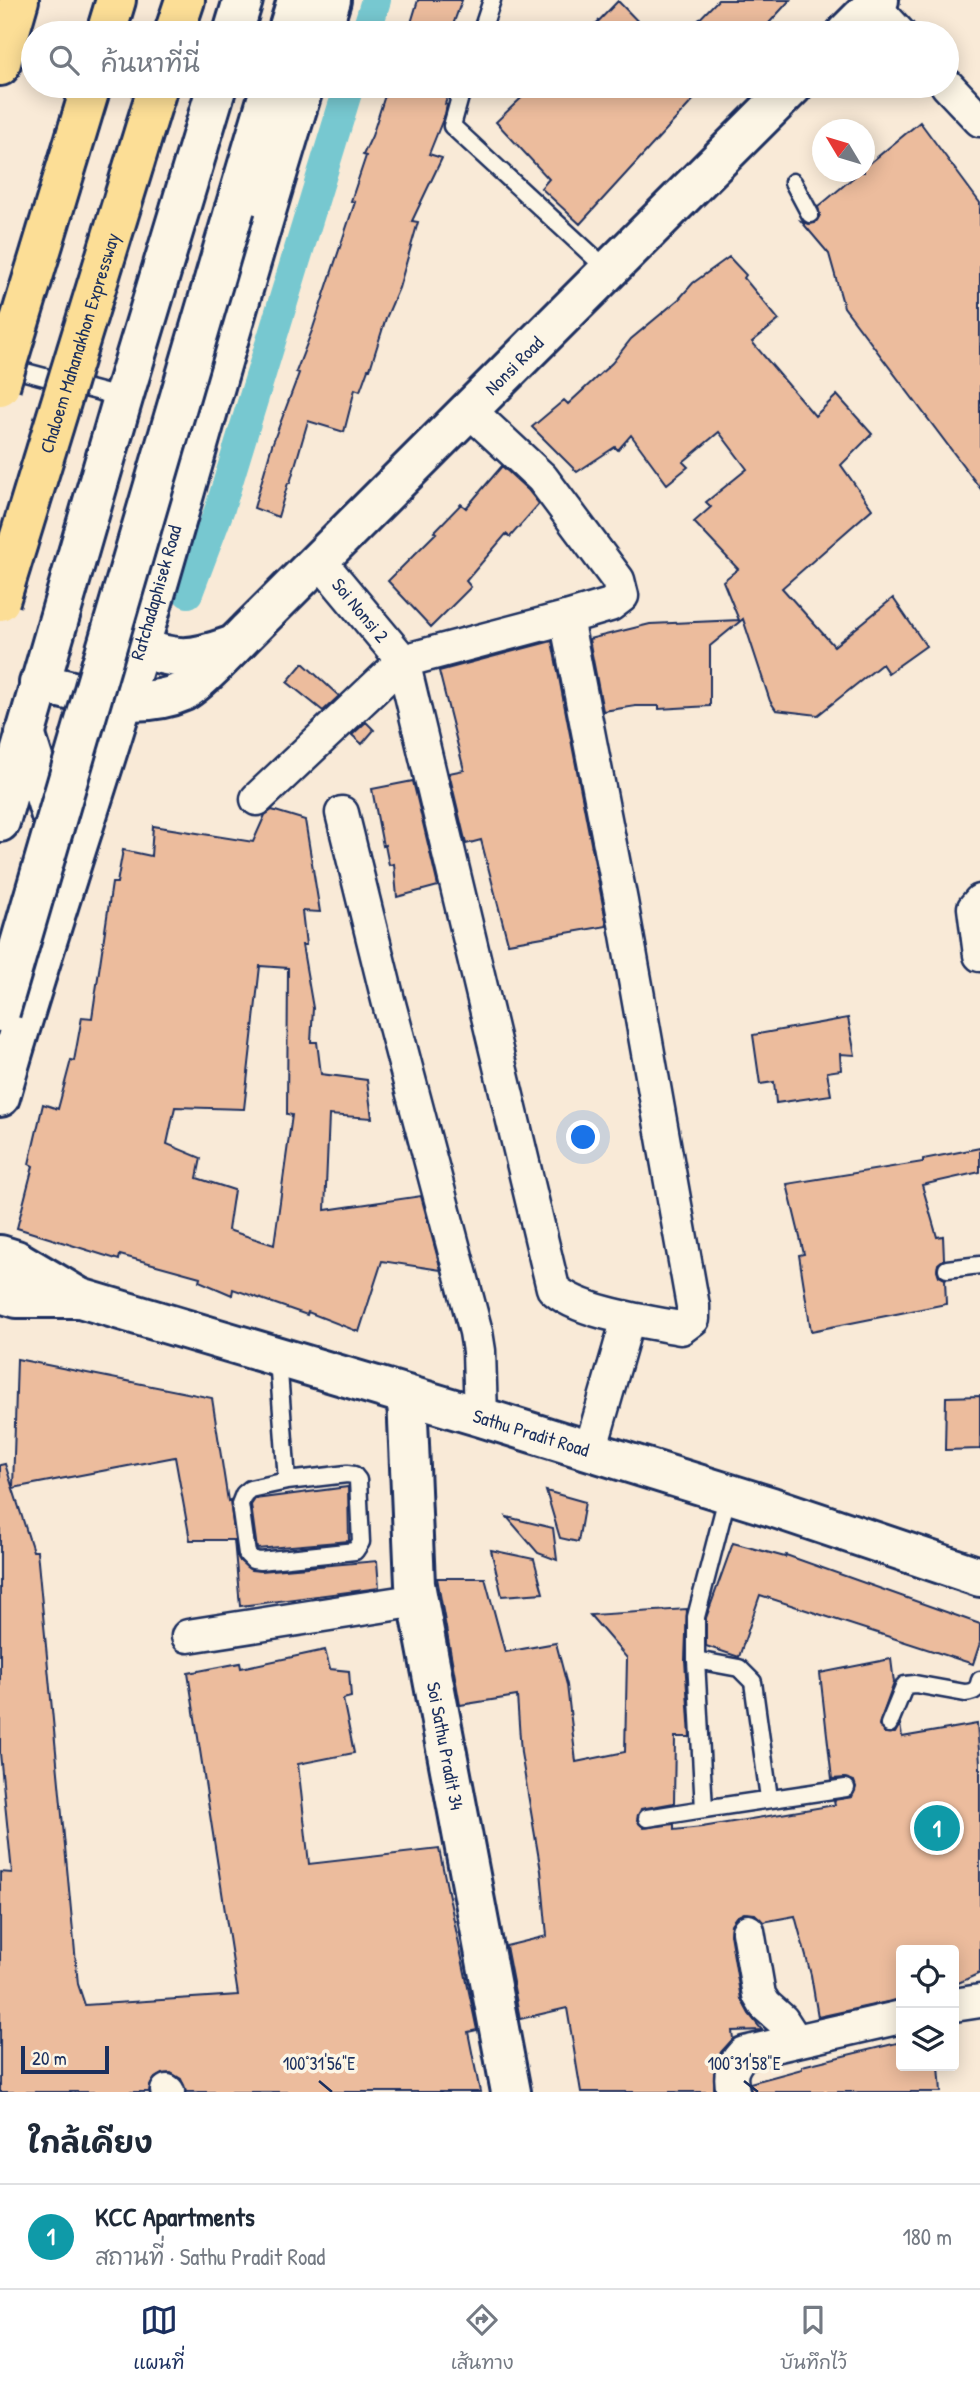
<!DOCTYPE html>
<html lang="th">
<meta charset="utf-8">
<style>
:root{--surface:#fff;--page:#f6f6f7;--text:#1f2937;--muted:#747a83;--line:#e0e1e3;--accent:#1b2f5e}
body{margin:0;font-family:"Patrick Hand","Playpen Sans Thai",sans-serif;background:var(--page);color:var(--text)}
.controls{position:absolute;right:21px;bottom:21px;display:grid;overflow:hidden;border-radius:7px;box-shadow:0 4px 18px #0003}
.controls button{width:63px;height:63px;display:grid;place-items:center;padding:0;border:0;border-bottom:2px solid var(--line);background:var(--surface);color:var(--text);font:35px sans-serif}
.compass{position:absolute;left:812px;top:119px;width:63px;height:63px;border-radius:50%;background:var(--surface);box-shadow:0 4px 18px #0003;rotate:308deg}
.scale{position:absolute;left:21px;bottom:18px;width:88px;box-sizing:border-box;padding-left:7px;border:4px solid #1b2f5e;border-top:0;font-size:19px;line-height:24px;white-space:nowrap;color:#1b2f5e;-webkit-text-stroke:5px #fcf5e5;paint-order:stroke}
.you{position:absolute;left:584px;top:1138px;width:24px;height:24px;margin:-18px;border:5px solid #fff;border-radius:50%;background:#1a73e8;box-shadow:0 0 0 10px #1a73e833}
.badge{display:grid;place-items:center;width:46px;height:46px;border-radius:50%;background:var(--accent);color:#fff;font-size:23px;font-weight:700}
.pin{position:absolute;translate:-50% -50%;border:4px solid #fff;box-shadow:0 2px 7px #0006}
.list{margin:0;padding:0;list-style:none}
h2{display:flex;justify-content:space-between;align-items:center;height:91px;margin:0;padding:0 28px;font-size:30px}
h2 small{font-size:23px;font-weight:400;color:var(--muted)}
.list li{display:grid;grid-template-columns:46px 1fr auto;gap:21px;align-items:center;box-sizing:border-box;height:105px;padding:0 28px;border-top:2px solid var(--line)}
.list b{display:block;font-size:26px;white-space:nowrap}
.list p{margin:0;font-size:23px;white-space:nowrap;color:var(--muted)}
.list em{font-size:23px;font-style:normal;color:var(--muted)}
.icon{flex:none;width:38px;height:38px;fill:none;stroke:currentColor;stroke-width:2;stroke-linecap:round;stroke-linejoin:round}
.map{position:relative;flex:none;width:980px;height:2092px;overflow:hidden}
.search{position:absolute;background:var(--surface);box-shadow:0 4px 18px #0003;left:21px;right:21px;top:21px;height:77px;display:flex;align-items:center;gap:18px;box-sizing:border-box;padding:0 24px;border-radius:38px;color:var(--muted);font-size:26px}
.sheet{height:196px;background:var(--surface)}
nav{display:flex;justify-content:space-around;align-items:center;box-sizing:border-box;height:98px;border-top:2px solid var(--line);background:var(--surface);font-size:19px;color:var(--muted)}
nav a{display:grid;justify-items:center;gap:4px}
nav .on{color:var(--accent)}
.map>svg:first-child{display:block}
.lines{fill:none;stroke-linecap:round;stroke-linejoin:round}
.canal{stroke:#77c8d0;stroke-width:30}
.building{fill:#ecbc9d;stroke:#1b2f5e;stroke-width:2;fill-rule:evenodd}
.service-casing{stroke:#1b2f5e;stroke-width:21}
.minor-casing{stroke:#1b2f5e;stroke-width:37}
.tertiary-casing{stroke:#1b2f5e;stroke-width:44}
.secondary-casing{stroke:#1b2f5e;stroke-width:44}
.motorway-casing{stroke:#1b2f5e;stroke-width:44}
.service{stroke:#fcf5e5;stroke-width:16}
.minor{stroke:#fcf5e5;stroke-width:32}
.tertiary{stroke:#fcf5e5;stroke-width:38}
.secondary{stroke:#fcf5e5;stroke-width:38}
.motorway{stroke:#fcde96;stroke-width:38}
.secondary-bridge-casing{stroke:#1b2f5e;stroke-width:44;stroke-linecap:butt}
.motorway-bridge-casing{stroke:#1b2f5e;stroke-width:44;stroke-linecap:butt}
.secondary-bridge{stroke:#fcf5e5;stroke-width:38}
.motorway-bridge{stroke:#fcde96;stroke-width:38}
.ticks{fill:none;stroke:#1b2f5e;stroke-width:2.5}
.labels{text-anchor:middle;stroke-width:7;stroke-linejoin:round;paint-order:stroke}
.street-label{font-size:19px;fill:#1b2f5e;stroke:#fcf5e5}
.ticks-label{font-size:18px;text-anchor:middle;fill:#1b2f5e;stroke:#fcf5e5;stroke-width:7;stroke-linejoin:round;paint-order:stroke}
</style>
<div class="map">
<svg width="980" height="2092" viewBox="0 0 980 2092">
<rect width="100%" height="100%" fill="#f9ead7"/>
<filter id="ink" filterUnits="userSpaceOnUse"><feTurbulence type="fractalNoise" baseFrequency=".0143" numOctaves="2"/><feDisplacementMap in="SourceGraphic" scale="14" xChannelSelector="R" yChannelSelector="G"/><feConvolveMatrix kernelMatrix="1 2 1 2 8 2 1 2 1" color-interpolation-filters="sRGB"/></filter>
<g filter="url(#ink)">
<g class="lines">
<path class="canal" d="M366,33L376,0
M188,593L220,508L349,86"/>
</g>
<path class="building" d="M418,0H462L450,33H408Z
M718,0H790L760,33H686Z
M618,1L649,33H587Z
M388,86H451L445,104L447,105L445,114L429,154L442,158L412,221L418,222L399,288L386,318L370,369H368L360,391L355,389L344,432L308,421L290,483H288L278,517L254,508L272,445L299,373L296,372L313,328L355,202L351,201L366,156L363,155L372,136Z
M534,86H706L580,224L541,188L549,179L496,122Z
M920,122L980,203V488L844,307L829,254L801,221L809,224L815,223L820,215L818,207L860,172H864V168Z
M729,257L746,275L744,278L779,320L752,342L815,416L837,395L872,434L841,465L872,509L782,588L834,646L893,598L926,646L888,673L882,664L818,715L776,710L770,701L743,619L710,646V706L659,709V706H636L603,711L589,639L650,624L739,620L723,581L738,569L694,522L711,507L706,502L747,469L719,432L683,462L688,467L667,484L631,435L618,450L615,447L577,472L532,427L564,400L568,404L612,363L631,339L679,299L693,283Z
M502,466L528,490L539,504L510,537L506,534L466,581L471,587L431,627L388,581L436,533L434,532L461,504L466,508Z
M552,641L607,926L508,943L481,840L466,844L449,773L464,770L439,671Z
M303,663L339,696L323,711L287,682Z
M366,722L374,730L362,744L352,735Z
M413,781L438,886L397,897L394,864L389,865L385,845L383,846L372,789Z
M272,810L305,820L320,912L302,911L306,945H302L313,1008L311,1042H317L321,1074L367,1080L372,1118L329,1115L325,1210L421,1196L441,1270L382,1261L359,1332L308,1312L307,1315L233,1289L232,1295L199,1281L200,1277L120,1255L119,1260L17,1228L33,1166L29,1164L43,1104L58,1109L71,1060L74,1061L82,1017L92,1018L112,883H117L123,850L151,856L153,826L253,842L265,815ZM260,966L288,968L287,1114L292,1115L274,1245L228,1230L234,1190L197,1178L201,1158L167,1144L175,1107L244,1109Z
M848,1018L855,1055L840,1054L841,1070L827,1072L831,1095L776,1103L774,1082L760,1084L753,1035Z
M980,1148V1172L922,1185L937,1237L943,1236L944,1259L938,1264L937,1270L939,1276L945,1279L946,1304L811,1331L799,1255L804,1254L787,1184L923,1162V1159Z
M17,1359L212,1398L228,1501L230,1500L237,1555L240,1561L251,1570L261,1571L377,1561L379,1588L240,1606L234,1540H190L175,1457L13,1488Z
M980,1396V1449L945,1450L946,1397Z
M5,1464L33,1551H37L78,1984L85,2005L238,1995L188,1673L240,1663L241,1668L325,1650L330,1669L349,1671L351,1697L343,1699L354,1753L298,1764L309,1864L439,1849L477,2030L468,2032L480,2092H186L181,2079L171,2073L162,2074L155,2078L150,2086L149,2092H0V1872L12,1873L0,1753V1465Z
M348,1487L349,1541L257,1549L251,1505L255,1499Z
M546,1491L585,1502L578,1542L560,1538Z
M507,1517L553,1528L557,1560L538,1553Z
M733,1543L785,1557L786,1555L980,1624V1643L973,1664L760,1595L739,1657L706,1646V1618Z
M491,1550L534,1559L543,1593L502,1596Z
M437,1578H485L505,1652L556,1643L567,1685L576,1762L625,1752L627,1658L590,1615L687,1609L685,1660L690,1737H675L674,1803L641,1809L637,1820L644,1828L674,1824V1830L702,1827L835,1805L834,1800L852,1797L856,1787L854,1781L845,1778L832,1779L820,1673L891,1659L894,1683L879,1725L884,1733H895L900,1724L902,1737L977,1724L980,1763V1973L954,1985V1950H901V1999L818,2017L811,1975L795,1916L763,1922L755,1914L744,1913L736,1917L731,1924L730,1934L741,1999L749,2014L762,2030L732,2031L733,2039L721,2052L715,2065L714,2092H581L567,2008L520,2019L506,1946L547,1936L541,1871L521,1753L517,1696L460,1705Z
M901,2042V2066H939L941,2092H751L750,2083L802,2069V2066Z"/>
<g class="lines">
<g class="service-casing">
<path id="service" d="M481,33L492,0
M463,86L452,126L609,271
M793,182L810,214
M7,367L123,398
M947,1269L980,1265
M278,1358L287,1481
M347,1474L354,1475L358,1480L361,1542L355,1551L260,1561L253,1560L247,1554L240,1504L244,1494L250,1489L287,1481Z
M728,1494L696,1617V1660L704,1809L846,1788
M696,1660L739,1668L753,1682L769,1798
M889,1724L905,1685L915,1684L965,1693C975,1692 978,1689 980,1680
M647,1818L704,1809"/>
</g>
<g class="minor-casing">
<g id="minor">
<path d="M874,6L899,33"/>
<path d="M947,85L980,120"/>
<path id="s1" d="M319,560L403,661L553,1288C576,1312 647,1322 681,1328L693,1319V1306L621,901L566,618"/>
<path d="M257,799L403,661L566,618L610,605L622,596L618,580L542,478L469,410"/>
<path d="M342,813L388,1000L476,1332L479,1351L481,1417"/>
<path d="M980,901L974,908L980,955"/>
<path d="M590,1451L628,1319"/>
<path d="M188,1636L419,1600"/>
<path d="M748,1931L759,1995L765,2005L782,2020L795,2040"/>
<path d="M954,2005L980,2001"/>
<path d="M167,2091L168,2092"/>
<path d="M733,2092C729,2074 731,2067 744,2053L901,2017"/>
</g>
</g>
<g class="tertiary-casing">
<g id="tertiary">
<path d="M846,33L879,0"/>
<path d="M139,647C176,661 192,660 228,647"/>
<path id="s2" d="M39,683C84,693 137,712 182,692C197,685 235,644 249,630L793,86"/>
<path id="s3" d="M407,1397L415,1584L511,2092"/>
</g>
</g>
<g class="secondary-casing">
<g id="secondary">
<path d="M233,33L243,0"/>
<path d="M287,33L297,0"/>
<path d="M321,33L331,0"/>
<path d="M235,208L271,86"/>
<path d="M25,733L60,844"/>
<path d="M0,822L123,398L217,86"/>
<path id="s4" d="M0,1097C43,945 95,797 140,646C195,459 246,272 304,86"/>
<path id="s5" d="M0,1255L16,1260L80,1298L481,1417L772,1507L980,1577"/>
<path d="M0,1293L17,1298H80"/>
</g>
</g>
<g class="motorway-casing">
<path id="motorway" d="M106,33L116,0
M174,33L185,0
M0,66L19,0"/>
</g>
<use href="#service" class="service"/>
<use href="#minor" class="minor"/>
<use href="#tertiary" class="tertiary"/>
<use href="#secondary" class="secondary"/>
<use href="#motorway" class="motorway"/>
<g class="secondary-bridge-casing">
<path id="secondary-bridge" d="M0,1012L235,208"/>
</g>
<g class="motorway-bridge-casing">
<g id="motorway-bridge">
<path d="M0,386L91,86"/>
<path id="s6" d="M0,601L158,86"/>
</g>
</g>
<use href="#secondary-bridge" class="secondary-bridge"/>
<use href="#motorway-bridge" class="motorway-bridge"/>
</g>
</g>
<path class="ticks" d="M319,2081L332,2092M744,2081L758,2092"/>
<g class="labels">
<g class="street-label">
<text dy="7" stroke="none"><textPath href="#s6" startOffset="270">Chaloem Mahanakhon Expressway</textPath></text>
<text dy="7" stroke="none"><textPath href="#s2" startOffset="612">Nonsi Road</textPath></text>
<text dy="7" stroke="none"><textPath href="#s4" startOffset="528">Ratchadaphisek Road</textPath></text>
<text dy="7" stroke="none"><textPath href="#s1" startOffset="65">Soi Nonsi 2</textPath></text>
<text dy="7" stroke="none"><textPath href="#s5" startOffset="562">Sathu Pradit Road</textPath></text>
<text dy="7" stroke="none"><textPath href="#s3" startOffset="352">Soi Sathu Pradit 34</textPath></text>
</g>
</g>
<g class="ticks-label">
<text x="319" y="2070">100°31'56"E</text>
<text x="744" y="2070">100°31'58"E</text>
</g>
</svg>
<div class="controls">
<button><svg class="icon" aria-label="locate" viewBox="0 0 24 24"><circle cx="12" cy="12" r="6"/><path d="M12 2v4M12 18v4M2 12h4M18 12h4"/></svg></button>
<button><svg class="icon" aria-label="layers" viewBox="0 0 24 24"><path d="M12 4l9 5-9 5-9-5zM3 14l9 5 9-5"/></svg></button>
</div>
<svg class="compass" viewBox="-18 -18 36 36"><path d="M0-13l5 13h-10z" fill="#e53935"/><path d="M0 13l5-13h-10z" fill="#747a83"/></svg>
<div class="scale">20 m</div>
<div class="you"></div>
<div class="pin badge" style="left:937px;top:1828px;background:#0f9aa8">1</div>
<div class="search"><svg class="icon" aria-label="search" viewBox="0 0 24 24"><circle cx="10" cy="10" r="6"/><path d="M15 15l6 6"/></svg>ค้นหาที่นี่</div>
</div>
<section class="sheet">
<h2>ใกล้เคียง<small></small></h2>
<ul class="list">
<li><span class="badge" style="background:#0f9aa8">1</span><div><b>KCC Apartments</b><p>สถานที่ · Sathu Pradit Road</p></div><em>180 m</em></li>
</ul>
</section>
<nav>
<a class="on"><svg class="icon" aria-label="map" viewBox="0 0 24 24"><path d="M3 6l6-2 6 2 6-2v14l-6 2-6-2-6 2zM9 4v14M15 6v14"/></svg>แผนที่</a>
<a><svg class="icon" aria-label="directions" viewBox="0 0 24 24"><path d="M12 3l9 9-9 9-9-9zM9 14v-3h6M13 9l2 2-2 2"/></svg>เส้นทาง</a>
<a><svg class="icon" aria-label="saved" viewBox="0 0 24 24"><path d="M7 4h10v16l-5-4-5 4z"/></svg>บันทึกไว้</a>
</nav>
